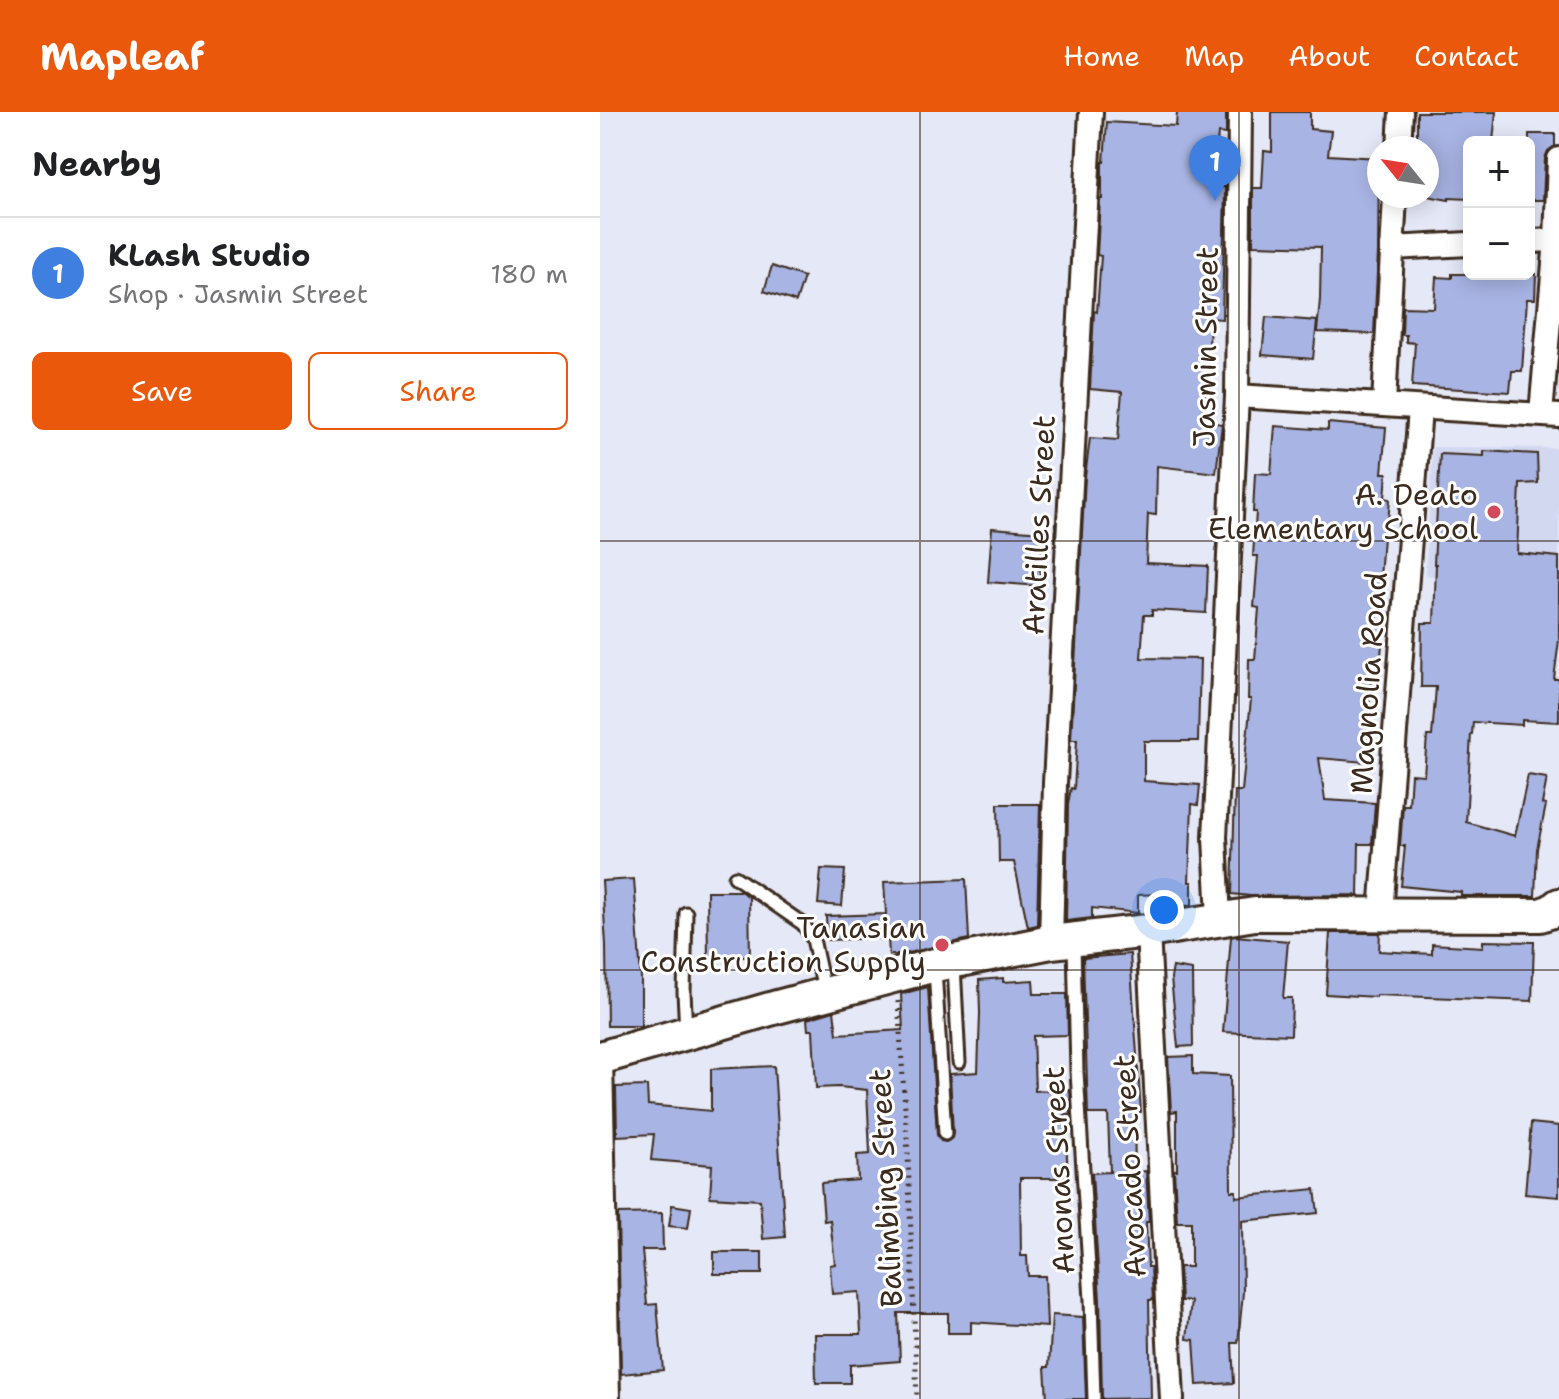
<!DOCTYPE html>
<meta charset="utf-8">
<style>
:root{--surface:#fff;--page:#f2f2f2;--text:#202124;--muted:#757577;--line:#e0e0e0;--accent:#ea580c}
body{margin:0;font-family:"Shantell Sans",sans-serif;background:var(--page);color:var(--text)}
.controls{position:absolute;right:24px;top:24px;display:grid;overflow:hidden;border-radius:12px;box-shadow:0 4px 20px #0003}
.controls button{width:72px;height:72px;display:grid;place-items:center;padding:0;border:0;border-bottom:2px solid var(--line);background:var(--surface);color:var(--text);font:40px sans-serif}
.compass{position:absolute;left:767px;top:24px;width:72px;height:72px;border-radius:50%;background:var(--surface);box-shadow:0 4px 20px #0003;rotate:300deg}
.you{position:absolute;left:564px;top:798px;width:28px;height:28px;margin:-20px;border:6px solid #fff;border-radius:50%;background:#1a73e8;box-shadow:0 0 0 12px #1a73e833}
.badge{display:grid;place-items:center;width:52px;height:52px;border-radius:50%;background:var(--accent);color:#fff;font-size:26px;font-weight:700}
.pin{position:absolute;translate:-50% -66px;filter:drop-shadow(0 2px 4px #0008)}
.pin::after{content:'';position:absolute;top:42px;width:28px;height:24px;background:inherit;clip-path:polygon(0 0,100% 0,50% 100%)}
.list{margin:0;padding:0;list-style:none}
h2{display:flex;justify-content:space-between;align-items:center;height:104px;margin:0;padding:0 32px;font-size:34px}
h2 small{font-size:26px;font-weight:400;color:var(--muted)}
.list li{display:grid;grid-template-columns:52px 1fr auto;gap:24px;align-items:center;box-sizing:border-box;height:112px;padding:0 32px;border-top:2px solid var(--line)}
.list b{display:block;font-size:30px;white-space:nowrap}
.list p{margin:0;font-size:26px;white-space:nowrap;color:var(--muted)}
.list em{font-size:26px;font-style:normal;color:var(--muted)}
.actions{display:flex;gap:16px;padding:24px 32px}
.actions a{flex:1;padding:18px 0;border:2px solid var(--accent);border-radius:12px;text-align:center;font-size:28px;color:var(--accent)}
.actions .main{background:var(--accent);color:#fff}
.map{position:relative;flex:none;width:959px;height:1287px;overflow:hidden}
header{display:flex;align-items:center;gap:48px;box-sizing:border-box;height:112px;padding:0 40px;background:var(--accent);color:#fff}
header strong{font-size:38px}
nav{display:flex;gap:44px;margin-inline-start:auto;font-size:28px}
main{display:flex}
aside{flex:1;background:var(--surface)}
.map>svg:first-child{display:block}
.built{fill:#d3d8f1}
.building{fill:#a8b4e4;stroke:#3b2a1e;stroke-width:2}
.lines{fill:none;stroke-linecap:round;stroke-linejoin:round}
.service-casing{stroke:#3b2a1e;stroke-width:17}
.minor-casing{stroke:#3b2a1e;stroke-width:28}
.secondary-casing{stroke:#3b2a1e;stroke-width:38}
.path{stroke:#3b2a1e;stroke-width:5;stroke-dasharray:2 6;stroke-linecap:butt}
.service{stroke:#fff;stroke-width:11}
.minor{stroke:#fff;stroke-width:22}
.secondary{stroke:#fff;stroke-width:32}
.grid{fill:none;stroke:#3b2a1e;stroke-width:2;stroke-opacity:0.55}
.poi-dot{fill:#d1495b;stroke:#fff;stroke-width:3}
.labels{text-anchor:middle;stroke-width:6;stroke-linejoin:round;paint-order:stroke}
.street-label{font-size:30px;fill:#3b2a1e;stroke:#fff}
.poi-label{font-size:30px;fill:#3b2a1e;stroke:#fff;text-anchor:end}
</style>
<header>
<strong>Mapleaf</strong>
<nav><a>Home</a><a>Map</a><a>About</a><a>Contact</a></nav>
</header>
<main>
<aside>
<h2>Nearby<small></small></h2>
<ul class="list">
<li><span class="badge" style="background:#3f7fe0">1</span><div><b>KLash Studio</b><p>Shop · Jasmin Street</p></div><em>180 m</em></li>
</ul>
<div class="actions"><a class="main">Save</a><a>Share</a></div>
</aside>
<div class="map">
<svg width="959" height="1287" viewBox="0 0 959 1287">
<rect width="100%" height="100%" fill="#e5e8f7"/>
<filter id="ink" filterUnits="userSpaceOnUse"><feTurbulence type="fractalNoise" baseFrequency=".0125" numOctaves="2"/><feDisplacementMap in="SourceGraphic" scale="16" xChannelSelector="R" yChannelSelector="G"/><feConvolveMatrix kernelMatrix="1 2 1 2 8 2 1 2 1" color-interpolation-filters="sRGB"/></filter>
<g filter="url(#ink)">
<path class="built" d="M833,335L959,336V482L825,463Z"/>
<path class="building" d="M577,0H626V22L618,21L613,75H625L622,207L610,206L608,268L602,309L622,312L616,361L557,354L556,403L548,402L546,451L608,454L606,501L552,498V503H544L541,546L600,547L598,629H544V669L600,673L598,693L592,692L589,770H592V793L564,797L562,782L538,783V801L492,796V806L466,809L468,692L471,676L474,677L477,628H471L485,365L490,326L518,328L522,280L490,277L494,199L497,200L501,144L497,143L500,87H502V50H504L507,10L576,14Z
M672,0H710V17L731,19L728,43L779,46L778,140L774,222L717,220L720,187L721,135L653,133V76H662L664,39L672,40Z
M817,0H896L893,30H869V87L849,86V88L827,84V36H817Z
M929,22H955V34L948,39L945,46L943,88H929Z
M172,154L204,165L196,190L164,179Z
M852,162H936L935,187H927L922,259H912L910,280L812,274L815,231L806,230V223H802L803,195L834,196L836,165L852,166Z
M666,205L717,209L713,247L662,243Z
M728,311L786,316L782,361H787L785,386L790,387L788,411L784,410L777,510L784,511L780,554L772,553L765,650L719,646L725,688L775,691L772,732H759L758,783L650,784L632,782L635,679H642L651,587H648L649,547H655L659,496L654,495L658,444H653L656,400H653L655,361L671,362L675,314L728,318Z
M884,339L937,342L938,371L920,372L917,441L959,445V528L954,567H959V610L922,608V613L873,610L872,622H871L866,710L915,724L928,663L947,666L942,692L946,693L937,737L935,784H861V780L801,774L805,734H800L803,693H809L811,662L824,663L827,624H832L836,575H821L822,511H834L836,452H834L840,342L884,344Z
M392,416L443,420L439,474L388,470Z
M398,692H440L437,813L428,815L414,750H399Z
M221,757L245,758L242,794L218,792Z
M34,767L41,866V914H7L6,833L2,769Z
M366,767L369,827L300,843H289L288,826L227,828L226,804L286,802L284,770Z
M107,779H140L149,785L150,845H108Z
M730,821H780L779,839L832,842V832L883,835V829L934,830L932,889L776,883V885L726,882Z
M635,824L688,829L683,886H692L691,923L623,920L631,825Z
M530,842L541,1000L534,1001L535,1060L546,1059L549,1110H546L548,1155H551L553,1188H549L551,1286L502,1287L500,1188L492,1061L510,1060L508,1002H488L483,846Z
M573,855L592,858L593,934L578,935L571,866Z
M403,866V870L433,868L434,882H467L468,923L433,924L435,979L470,977L471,1003H465L468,1066H420L421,1144H427L428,1164H445L447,1215L371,1210V1221H348V1201H298L300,1249L250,1253V1271H216L215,1222H261L259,1180L232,1182L230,1153L235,1152L230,1108L224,1109L221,1071L258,1068L257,1043L270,1042L267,978L239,975L216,976L213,918H208L207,907L234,899L237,922L303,918L301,882L328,875L337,1023L341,1029L346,1030L352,1026L353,1021L350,962L378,960L380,901L379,868Z
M593,944V962L630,964L631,1079H636V1085L715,1077L718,1101L642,1109L643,1180L638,1231H632L634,1271L597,1273L594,1228L587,1227L591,1189H581L579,1155H591V1110H577L574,1058H577V999L571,1000L568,945Z
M174,954L185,1125L163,1127L160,1088L110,1085L112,1053L51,1048L54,1022L17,1024L16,975L47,974L48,993L111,999V957Z
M931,1011L959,1014V1085L925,1082Z
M72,1093L91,1096L88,1116L69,1114Z
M62,1101L63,1138H42L47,1193L57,1192L63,1258L21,1262L18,1102Z
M114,1140H162V1162H114Z
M452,1203L483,1205L486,1287H447L445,1255H449Z"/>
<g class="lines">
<g class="service-casing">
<path id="service" d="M135,765L203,812L213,827L225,882
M474,832L477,960L491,1188L494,1287
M354,853L359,950
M335,857L345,1022
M86,920L84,880L86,801"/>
</g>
<g class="minor-casing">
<path id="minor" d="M799,36L801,0
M929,129L956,128
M791,136L869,132
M637,284L959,304
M784,292L795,84
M941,302L956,128L959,47
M781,801L820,297
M619,807L615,725L637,284L640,0
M548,819L572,1287
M451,830L455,671L491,0
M1,946L8,1287"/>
</g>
<g class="secondary-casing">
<path id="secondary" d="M0,946L177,895L335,853L451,830L548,819L655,802L940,803L952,799L959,793"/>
</g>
<path class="path" d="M298,889L308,1042L317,1287"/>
<use href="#service" class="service"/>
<use href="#minor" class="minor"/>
<use href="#secondary" class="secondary"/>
</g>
</g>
<path class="grid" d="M320,0V1287M639,0V1287M0,429H959M0,858H959"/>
<g class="poi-dot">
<circle cx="894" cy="400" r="8"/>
<circle cx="342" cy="833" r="8"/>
</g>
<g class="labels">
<g class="street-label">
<text transform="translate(606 235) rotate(-89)" y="10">Jasmin Street</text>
<text transform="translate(439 413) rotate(-87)" y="10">Aratilles Street</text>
<text transform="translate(769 571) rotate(-86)" y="10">Magnolia Road</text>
<text transform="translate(530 1054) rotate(-93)" y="10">Avocado Street</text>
<text transform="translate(459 1058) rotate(-93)" y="10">Anonas Street</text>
<text transform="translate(286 1076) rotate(-93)" y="10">Balimbing Street</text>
</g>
<g class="poi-label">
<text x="878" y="393">A. Deato<tspan x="878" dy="34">Elementary School</tspan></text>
<text x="326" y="826">Tanasian<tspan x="326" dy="34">Construction Supply</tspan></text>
</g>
</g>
</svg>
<div class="controls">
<button>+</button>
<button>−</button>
</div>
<svg class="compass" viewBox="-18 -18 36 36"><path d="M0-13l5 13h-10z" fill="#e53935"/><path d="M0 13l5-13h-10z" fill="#757577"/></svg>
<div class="you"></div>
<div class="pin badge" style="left:615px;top:89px;background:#3f7fe0">1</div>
</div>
</main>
